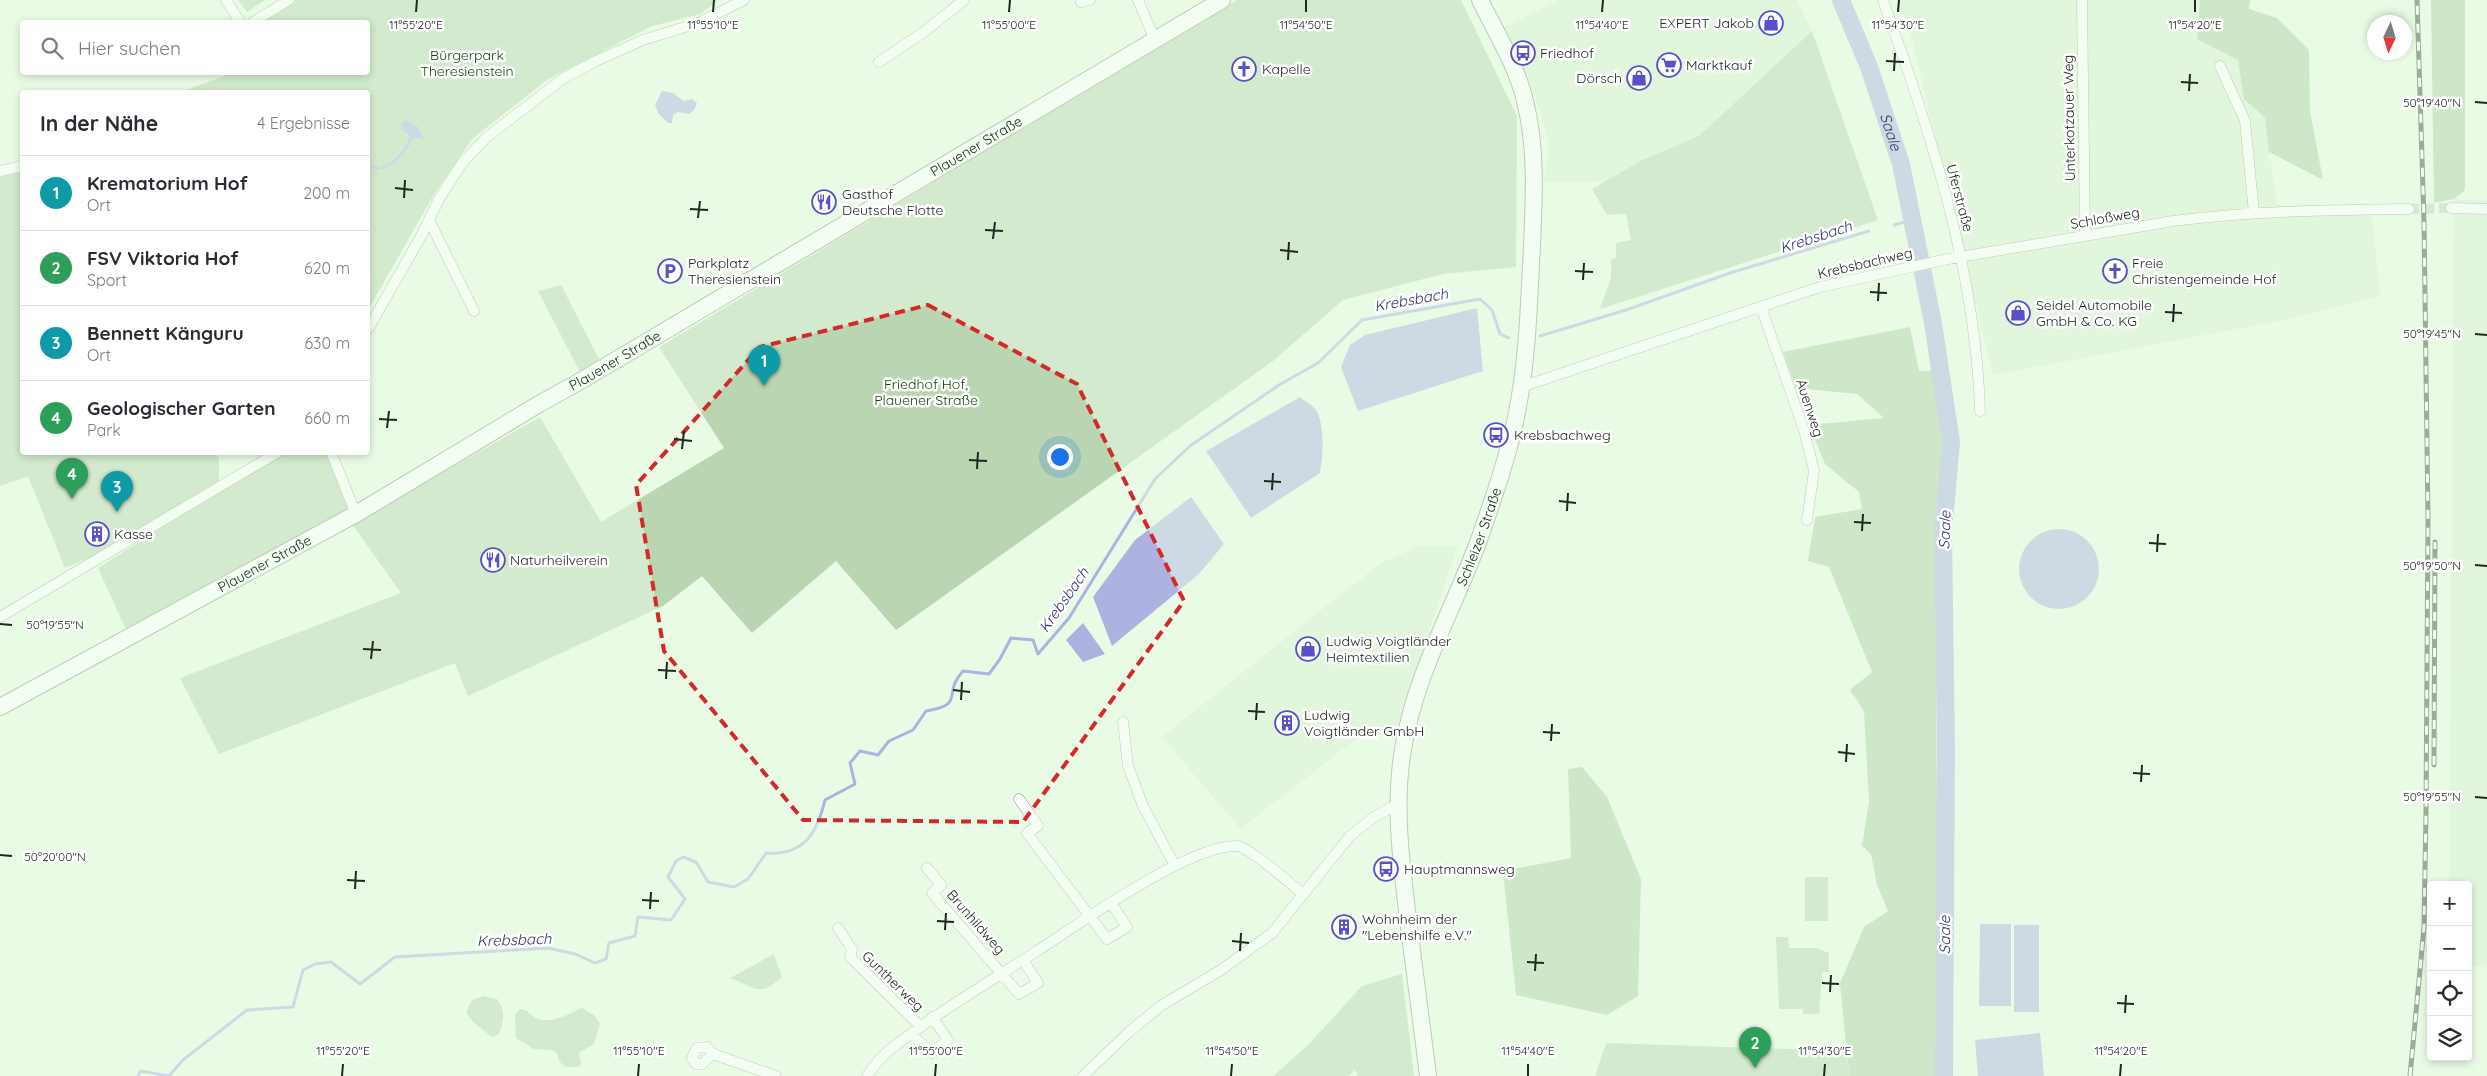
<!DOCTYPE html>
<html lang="de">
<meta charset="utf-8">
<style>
:root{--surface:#fff;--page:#f7f7f7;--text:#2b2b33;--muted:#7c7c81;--line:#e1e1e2;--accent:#7c3aed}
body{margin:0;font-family:Quicksand,sans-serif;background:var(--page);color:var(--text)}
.controls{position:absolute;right:15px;bottom:15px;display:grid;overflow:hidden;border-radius:5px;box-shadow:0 2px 8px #0003}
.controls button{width:45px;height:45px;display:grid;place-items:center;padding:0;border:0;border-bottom:1px solid var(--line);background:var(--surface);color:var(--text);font:25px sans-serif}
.compass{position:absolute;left:2367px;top:15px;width:45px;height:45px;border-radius:50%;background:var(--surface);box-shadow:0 2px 8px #0003;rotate:184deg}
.you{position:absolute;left:1059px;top:456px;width:18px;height:18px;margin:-12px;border:4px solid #fff;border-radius:50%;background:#1a73e8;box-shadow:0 0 0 8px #1a73e833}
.badge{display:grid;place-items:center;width:32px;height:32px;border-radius:50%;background:var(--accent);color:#fff;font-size:16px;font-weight:700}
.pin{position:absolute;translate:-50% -41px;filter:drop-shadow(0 1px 2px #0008)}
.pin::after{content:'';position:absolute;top:26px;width:18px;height:15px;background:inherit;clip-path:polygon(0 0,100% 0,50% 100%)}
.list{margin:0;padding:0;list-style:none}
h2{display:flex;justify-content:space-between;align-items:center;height:65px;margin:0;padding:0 20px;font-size:21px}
h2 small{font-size:16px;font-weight:400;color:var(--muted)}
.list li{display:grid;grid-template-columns:32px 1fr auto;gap:15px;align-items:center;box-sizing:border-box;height:75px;padding:0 20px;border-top:1px solid var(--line)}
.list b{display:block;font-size:19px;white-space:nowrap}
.list p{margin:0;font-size:16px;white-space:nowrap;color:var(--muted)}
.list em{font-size:16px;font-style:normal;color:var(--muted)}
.icon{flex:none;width:28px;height:28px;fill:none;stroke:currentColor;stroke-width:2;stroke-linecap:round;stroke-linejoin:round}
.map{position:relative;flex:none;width:2487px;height:1076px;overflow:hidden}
.search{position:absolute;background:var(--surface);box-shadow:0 2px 8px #0003;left:20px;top:20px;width:350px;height:55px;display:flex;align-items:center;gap:12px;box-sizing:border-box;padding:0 18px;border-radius:5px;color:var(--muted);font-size:19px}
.panel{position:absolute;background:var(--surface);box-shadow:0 2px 8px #0003;left:20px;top:90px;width:350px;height:365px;border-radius:5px}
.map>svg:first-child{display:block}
.built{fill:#d9f0d4}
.green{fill:#b9d5b2}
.forest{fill:#adcea4}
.water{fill:#aeb2e1}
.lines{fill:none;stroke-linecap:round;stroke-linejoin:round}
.stream{stroke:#aeb2e1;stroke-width:3}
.river{stroke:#aeb2e1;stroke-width:18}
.street-tunnel{stroke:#c2d1be;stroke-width:10;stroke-dasharray:10 5;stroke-linecap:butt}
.street-casing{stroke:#849480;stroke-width:11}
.primary-casing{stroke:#849480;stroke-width:18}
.street{stroke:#fff;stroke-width:10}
.primary{stroke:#fff;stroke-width:16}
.rail-casing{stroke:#41493f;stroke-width:5}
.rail{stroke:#fff;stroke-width:3;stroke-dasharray:9;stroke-linecap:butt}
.marked{fill:none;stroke:#d62828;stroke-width:4;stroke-dasharray:10 6;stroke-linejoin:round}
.ticks{fill:none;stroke:#212820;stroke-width:2}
.labels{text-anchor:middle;stroke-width:5;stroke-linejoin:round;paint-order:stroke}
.poi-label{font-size:14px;fill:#212820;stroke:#fff;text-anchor:start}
.park-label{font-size:14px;fill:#133f05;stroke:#fff}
.street-label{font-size:14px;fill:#212820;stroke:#fff}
.water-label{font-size:15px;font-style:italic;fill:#33336c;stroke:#fff}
.ticks-label{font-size:12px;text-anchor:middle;fill:#212820;stroke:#fff;stroke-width:5;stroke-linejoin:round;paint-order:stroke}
</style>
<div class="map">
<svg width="2487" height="1076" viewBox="0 0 2487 1076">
<rect width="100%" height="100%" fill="#eafbe5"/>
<path class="built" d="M1560,0H1797L1812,31L1699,136L1642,160L1606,181L1544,183L1549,144L1532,87L1504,27Z
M1896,0H2246L2244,99L2265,118L2277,204L2307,215L2372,214L2380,296L2284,320L1993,375L1908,24Z
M2454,199L2487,201V968L2468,964V885H2449Z
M1458,545L1398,726L1389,725L1358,738L1240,829L1162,737L1379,564L1419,546Z"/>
<path class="green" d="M238,0H265L247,12Z
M283,0H718L701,14L652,26L547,80L472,139L433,196L368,310V92H181L232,73L368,72V22H252Z
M1237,0H1461L1517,116L1516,267L1443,274L1343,300L1273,361L896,630L836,561L752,633L702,576L663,606L468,696L455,663L219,754L180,678L401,593L352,524L540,417L601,522L724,448L659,347Z
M1812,31L1878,220L1600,309L1611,277V259L1616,258V243L1631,240L1626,214L1607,215L1592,189L1642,160L1699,136Z
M22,166V452L215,453L219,458V484L103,552L65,568L28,476L0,486V171Z
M561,285L599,359L581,374L538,291Z
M280,453H326L351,511L127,632L98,568Z
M1805,877H1828V921H1805Z
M1776,937H1788L1789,948H1816L1829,953V972H1822L1819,1014H1803V1009H1779Z
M774,954L782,977C759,998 757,988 730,978Z
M1402,974L1414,1076H1358L1355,1070L1348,1076H1273L1309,1044L1362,986Z
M483,996L497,999C506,1010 504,1021 499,1034L492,1037L473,1022L466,1012L472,1000Z
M582,1008L594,1015L600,1024L594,1044L579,1053L581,1063L579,1067H565L559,1061L557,1053L552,1050L534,1049L516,1038L515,1015L520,1009C528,1009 530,1015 536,1018C552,1025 567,1014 582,1008Z
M1606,1043L1846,1051L1849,1076H1595Z"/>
<path class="forest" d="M2200,0H2250L2249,9L2277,18L2309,50L2310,111L2323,180L2269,152L2265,118L2244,99L2238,60L2197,39Z
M2431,0H2465V190L2454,199L2434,203Z
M1910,327L1919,371H1932L1942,443L1935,540L1939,1076H1849L1840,983L1864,927L1888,911L1877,885L1871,854L1862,846L1869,802L1864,711L1850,690L1872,672L1829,567L1808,561L1815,517L1862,509L1859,492L1825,464L1809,425L1884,418L1857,394L1796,388L1783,352Z
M1582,767L1607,797L1641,879L1638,996L1607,1015L1516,995L1503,871L1571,858L1568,769Z"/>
<path class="water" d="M1835,0H1848L1869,52L1861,55Z
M662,91L673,93L684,101L692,99L697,103L694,110L689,114L678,112L673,115L672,123H668L658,113L655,105Z
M406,120L418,127L424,140L412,137L401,129V124Z
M1477,308L1483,371L1358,411L1341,367L1350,345L1365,335Z
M1300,397C1304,401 1313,405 1316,410C1325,424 1323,457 1320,473L1251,518L1206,451Z
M1191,497L1224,544L1199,574L1112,646L1093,597L1135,540Z
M2019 569a40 40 0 1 1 80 0a40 40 0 1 1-80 0Z
M1083,623L1105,654L1083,662L1066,640Z
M1980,924H2011V1006H1979Z
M2014,925H2039V1012H2014Z
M2040,1033L2044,1076H1978L1975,1040Z"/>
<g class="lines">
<path class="stream" d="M368,166L378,168
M382,168C397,163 405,151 412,137
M1894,225L1912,220
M1540,336L1626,310L1730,273L1869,231
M138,1076L141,1071L169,1076L183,1060L247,1010L293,1007L303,970L315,964L331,962L360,984L395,957L548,948L575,954L595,963L606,959L609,943L635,936L638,917L671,920L685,899L668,877L676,861L683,857L696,862L708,882L734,887L748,879L766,853C804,856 817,833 825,800L855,784L850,763L860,751L878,755L889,741L913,730L926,711C967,704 941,695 963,671L989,674L1000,659L1011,638L1033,640L1038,654L1069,618L1155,479L1190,446L1279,385L1318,363L1362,320L1480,299L1492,310L1500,334L1509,338"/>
<path class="river" id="s1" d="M1841,0L1869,67L1901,164L1933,323L1951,442L1943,533L1946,750L1944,1076"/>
<path class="street-tunnel" d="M2409,209L2451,208"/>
<g class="street-casing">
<path id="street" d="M226,0L240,22
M1138,0L1155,40
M1883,0C1930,130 1976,271 1980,411
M2082,0L2085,236
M1081,2L1090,0
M253,22L289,0
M879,62L925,31L964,0
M2220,66L2245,121L2254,213
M0,171L22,166
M2451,208L2487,209
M429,220L474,311
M1761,307L1804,430L1814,471L1807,520
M368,329L420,238L439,199L463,162L487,137L564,78L596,61L643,40L698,23L744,0
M1521,387L1820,287L1948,259L2173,221C2251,211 2330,210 2409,209
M331,452L356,514
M0,617L278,452
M1123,722L1128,766L1143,806L1175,866
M1019,799L1038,826L1027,833L1107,939L1127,927L1111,903
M927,868L941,885L932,893L1019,994L1038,983L1023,960
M838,928L852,949L850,957L921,1027
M912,1035L932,1053L948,1040L932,1017
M713,1054L702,1064H696L692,1058L697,1048L707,1047L713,1054L776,1076
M867,1076C874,1065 882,1056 892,1048C938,1012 988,983 1037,951C1079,924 1189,845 1236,846C1248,846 1291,884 1303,894
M1083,1076L1130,1031L1162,1005L1221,970L1272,933L1350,836L1374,817L1398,804"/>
</g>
<g class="primary-casing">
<g id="primary">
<path id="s2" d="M0,707L356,514L539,404L584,379L1222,0"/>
<path id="s3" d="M1428,1076C1422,1026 1415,976 1409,927C1402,868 1393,808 1403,749C1415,675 1453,610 1479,540C1494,496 1510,452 1518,407C1528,354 1529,299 1532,246C1534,197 1537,149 1525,101C1517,66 1496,33 1480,0"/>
</g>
</g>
<use href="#street" class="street"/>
<use href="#primary" class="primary"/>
<g class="rail-casing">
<path id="rail" d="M2434,765L2435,542
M2410,1076L2424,927L2426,812L2428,519L2424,221L2417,0"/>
</g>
<use href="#rail" class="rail"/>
</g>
<path d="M0 0H2487V1076H0ZM928,305L1077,384L1184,601L1023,822L803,820L664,651L636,485L760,347Z" fill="#eafbe5" fill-opacity=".55" fill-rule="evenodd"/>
<path class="marked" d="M928,305L1077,384L1184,601L1023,822L803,820L664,651L636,485L760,347Z"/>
<path class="ticks" d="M416,12L417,0M713,12L714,0M1009,12L1010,0M1306,12V0M1602,12L1603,0M1898,12L1899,0M2195,12V0M1886,61L1904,62M1894,71L1895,53M2181,82L2198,83M2189,91L2190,74M2475,102L2487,103M395,188L413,190M404,198L405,180M690,209L708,210M698,218L700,201M985,230L1003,231M993,239L995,222M1280,250L1298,252M1288,260L1289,242M1575,271L1593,272M1583,280L1584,263M1870,292L1887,293M1878,301L1879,283M2165,312L2182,313M2173,322L2174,304M2475,334L2487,335M379,419L397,420M387,428L389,411M674,439L692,441M682,449L684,431M969,460L987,461M977,469L978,452M1264,481L1281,482M1272,490L1273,473M1559,501L1576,503M1567,511L1568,493M1854,522L1871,523M1862,531L1863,514M2149,543L2166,544M2157,552L2158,534M2475,565L2487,566M0,624L12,625M363,649L381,650M371,659L373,641M658,670L676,671M666,679L667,662M953,690L970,692M961,700L962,682M1248,711L1265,712M1256,720L1257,703M1543,732L1560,733M1551,741L1552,724M1838,752L1855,754M1846,762L1847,744M2133,773L2150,774M2141,782L2142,765M2475,797L2487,798M0,855L12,856M347,880L365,881M355,889L356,871M642,900L659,901M650,909L651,892M937,921L954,922M945,930L946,913M1232,941L1249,943M1240,951L1241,933M1527,962L1544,963M1535,971L1536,954M1822,983L1839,984M1830,992L1831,975M2117,1003L2134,1004M2125,1013L2126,995M342,1076L343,1064M638,1076L639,1064M935,1076L936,1064M1231,1076L1232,1064M1528,1076V1064M1824,1076L1825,1064M2120,1076L2121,1064"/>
<defs>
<g id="shop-ring" transform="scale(1.25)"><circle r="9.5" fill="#fff" stroke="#5750c8" stroke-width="1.5"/><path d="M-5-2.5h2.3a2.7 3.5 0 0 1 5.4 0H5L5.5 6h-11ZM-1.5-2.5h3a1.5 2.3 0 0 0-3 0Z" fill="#5750c8"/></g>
<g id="bus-ring" transform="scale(1.25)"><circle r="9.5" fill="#fff" stroke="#5750c8" stroke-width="1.5"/><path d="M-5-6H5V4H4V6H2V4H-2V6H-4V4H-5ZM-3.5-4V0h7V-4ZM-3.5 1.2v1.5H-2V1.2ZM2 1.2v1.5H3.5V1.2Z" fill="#5750c8"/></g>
<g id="supermarket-ring" transform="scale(1.25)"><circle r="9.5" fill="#fff" stroke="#5750c8" stroke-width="1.5"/><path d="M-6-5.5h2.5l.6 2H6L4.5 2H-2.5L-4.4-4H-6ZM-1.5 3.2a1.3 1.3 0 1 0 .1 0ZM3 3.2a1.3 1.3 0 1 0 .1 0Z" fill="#5750c8"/></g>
<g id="church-ring" transform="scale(1.25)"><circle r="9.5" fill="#fff" stroke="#5750c8" stroke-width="1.5"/><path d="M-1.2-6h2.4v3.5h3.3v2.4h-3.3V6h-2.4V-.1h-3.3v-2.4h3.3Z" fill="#5750c8"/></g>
<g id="restaurant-ring" transform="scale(1.25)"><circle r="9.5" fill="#fff" stroke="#5750c8" stroke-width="1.5"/><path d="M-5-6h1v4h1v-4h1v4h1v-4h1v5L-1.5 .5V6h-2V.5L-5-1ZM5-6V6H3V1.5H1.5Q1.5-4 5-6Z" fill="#5750c8"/></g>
<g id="parking-ring" transform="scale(1.25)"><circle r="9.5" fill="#fff" stroke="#5750c8" stroke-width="1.5"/><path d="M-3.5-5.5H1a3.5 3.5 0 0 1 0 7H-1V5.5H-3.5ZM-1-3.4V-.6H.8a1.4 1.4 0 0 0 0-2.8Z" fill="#5750c8"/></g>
<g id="building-ring" transform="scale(1.25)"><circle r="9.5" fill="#fff" stroke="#5750c8" stroke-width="1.5"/><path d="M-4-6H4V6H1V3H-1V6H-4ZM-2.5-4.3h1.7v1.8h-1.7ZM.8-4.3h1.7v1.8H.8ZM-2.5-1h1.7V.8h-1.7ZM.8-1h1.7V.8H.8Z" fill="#5750c8"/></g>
</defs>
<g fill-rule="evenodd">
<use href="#shop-ring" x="1771" y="23"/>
<use href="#bus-ring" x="1523" y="53"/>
<use href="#supermarket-ring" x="1669" y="65"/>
<use href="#church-ring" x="1244" y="69"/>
<use href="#shop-ring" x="1639" y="78"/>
<use href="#restaurant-ring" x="824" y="202"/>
<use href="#parking-ring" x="670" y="271"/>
<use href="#church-ring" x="2115" y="271"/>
<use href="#shop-ring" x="2018" y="313"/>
<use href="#bus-ring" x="1496" y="435"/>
<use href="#building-ring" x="97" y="534"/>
<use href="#restaurant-ring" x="493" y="560"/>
<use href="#shop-ring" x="1308" y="649"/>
<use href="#building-ring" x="1287" y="723"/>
<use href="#bus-ring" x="1386" y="869"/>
<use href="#building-ring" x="1344" y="927"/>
</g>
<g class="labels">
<g class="poi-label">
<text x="1754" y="28" text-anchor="end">EXPERT Jakob</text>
<text x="1540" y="58">Friedhof</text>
<text x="1686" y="70">Marktkauf</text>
<text x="1262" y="74">Kapelle</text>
<text x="1622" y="83" text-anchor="end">Dörsch</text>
<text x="842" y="199">Gasthof<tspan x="842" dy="16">Deutsche Flotte</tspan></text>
<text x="688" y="268">Parkplatz<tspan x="688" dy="16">Theresienstein</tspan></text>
<text x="2132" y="268">Freie<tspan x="2132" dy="16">Christengemeinde Hof</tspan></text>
<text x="2036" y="310">Seidel Automobile<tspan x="2036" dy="16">GmbH &amp; Co. KG</tspan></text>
<text x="1514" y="440">Krebsbachweg</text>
<text x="114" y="539">Kasse</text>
<text x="510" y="565">Naturheilverein</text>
<text x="1326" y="646">Ludwig Voigtländer<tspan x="1326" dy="16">Heimtextilien</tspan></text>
<text x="1304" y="720">Ludwig<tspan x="1304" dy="16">Voigtländer GmbH</tspan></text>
<text x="1404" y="874">Hauptmannsweg</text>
<text x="1362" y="924">Wohnheim der<tspan x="1362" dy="16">"Lebenshilfe e.V."</tspan></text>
</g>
<g class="park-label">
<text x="467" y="60">Bürgerpark<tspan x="467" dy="16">Theresienstein</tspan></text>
<text x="926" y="389">Friedhof Hof,<tspan x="926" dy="16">Plauener Straße</tspan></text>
</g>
<g class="street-label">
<text transform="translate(2069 118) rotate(-91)" y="5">Unterkotzauer Weg</text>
<text dy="5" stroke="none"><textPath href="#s2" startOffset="1126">Plauener Straße</textPath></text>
<text transform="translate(1960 198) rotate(75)" y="5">Uferstraße</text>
<text transform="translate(2105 218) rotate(-10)" y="5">Schloßweg</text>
<text transform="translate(1865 263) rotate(-13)" y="5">Krebsbachweg</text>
<text dy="5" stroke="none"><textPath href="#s2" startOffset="706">Plauener Straße</textPath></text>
<text transform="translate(1810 408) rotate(72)" y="5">Auenweg</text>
<text dy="5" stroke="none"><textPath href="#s3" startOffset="555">Schleizer Straße</textPath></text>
<text dy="5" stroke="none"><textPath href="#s2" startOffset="301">Plauener Straße</textPath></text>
<text transform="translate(976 922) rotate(49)" y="5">Brunhildweg</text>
<text transform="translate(893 981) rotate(44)" y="5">Guntherweg</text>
</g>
<g class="water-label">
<text dy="5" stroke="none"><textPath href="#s1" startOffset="141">Saale</textPath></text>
<text transform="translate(1816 237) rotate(-18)" y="5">Krebsbach</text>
<text transform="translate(1411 300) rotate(-10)" y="5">Krebsbach</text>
<text transform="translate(1945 530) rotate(-88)" y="5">Saale</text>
<text transform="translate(1064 600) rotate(-55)" y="5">Krebsbach</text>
<text transform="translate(1945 935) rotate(-90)" y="5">Saale</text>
<text transform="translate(514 940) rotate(-2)" y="5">Krebsbach</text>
</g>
</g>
<g class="ticks-label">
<text x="416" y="29">11°55'20"E</text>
<text x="713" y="29">11°55'10"E</text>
<text x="1009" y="29">11°55'00"E</text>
<text x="1306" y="29">11°54'50"E</text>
<text x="1602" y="29">11°54'40"E</text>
<text x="1898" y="29">11°54'30"E</text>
<text x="2195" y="29">11°54'20"E</text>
<text x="2432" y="107">50°19'40"N</text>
<text x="2432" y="338">50°19'45"N</text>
<text x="2432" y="570">50°19'50"N</text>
<text x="55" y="629">50°19'55"N</text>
<text x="2432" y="801">50°19'55"N</text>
<text x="55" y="861">50°20'00"N</text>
<text x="343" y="1055">11°55'20"E</text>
<text x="639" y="1055">11°55'10"E</text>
<text x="936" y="1055">11°55'00"E</text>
<text x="1232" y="1055">11°54'50"E</text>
<text x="1528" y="1055">11°54'40"E</text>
<text x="1825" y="1055">11°54'30"E</text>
<text x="2121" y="1055">11°54'20"E</text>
</g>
</svg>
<div class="controls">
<button>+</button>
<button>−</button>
<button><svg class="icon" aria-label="locate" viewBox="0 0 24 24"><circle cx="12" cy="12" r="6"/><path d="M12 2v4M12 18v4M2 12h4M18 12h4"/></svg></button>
<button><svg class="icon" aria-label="layers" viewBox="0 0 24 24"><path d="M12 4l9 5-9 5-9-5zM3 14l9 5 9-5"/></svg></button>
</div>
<svg class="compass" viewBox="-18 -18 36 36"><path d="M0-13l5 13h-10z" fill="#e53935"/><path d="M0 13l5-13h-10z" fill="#7c7c81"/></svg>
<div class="you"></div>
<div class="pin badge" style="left:764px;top:386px;background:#0f9aa8">1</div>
<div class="pin badge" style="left:1755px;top:1068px;background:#2e9e5b">2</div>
<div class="pin badge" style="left:117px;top:512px;background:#0f9aa8">3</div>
<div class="pin badge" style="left:72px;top:499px;background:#2e9e5b">4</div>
<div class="search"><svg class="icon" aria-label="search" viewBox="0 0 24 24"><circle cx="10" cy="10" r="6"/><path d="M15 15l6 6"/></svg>Hier suchen</div>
<section class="panel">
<h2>In der Nähe<small>4 Ergebnisse</small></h2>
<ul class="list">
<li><span class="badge" style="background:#0f9aa8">1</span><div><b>Krematorium Hof</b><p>Ort</p></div><em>200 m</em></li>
<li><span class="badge" style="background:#2e9e5b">2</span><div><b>FSV Viktoria Hof</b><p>Sport</p></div><em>620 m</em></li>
<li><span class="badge" style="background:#0f9aa8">3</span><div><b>Bennett Känguru</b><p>Ort</p></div><em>630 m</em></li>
<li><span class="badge" style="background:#2e9e5b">4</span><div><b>Geologischer Garten</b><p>Park</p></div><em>660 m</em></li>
</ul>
</section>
</div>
